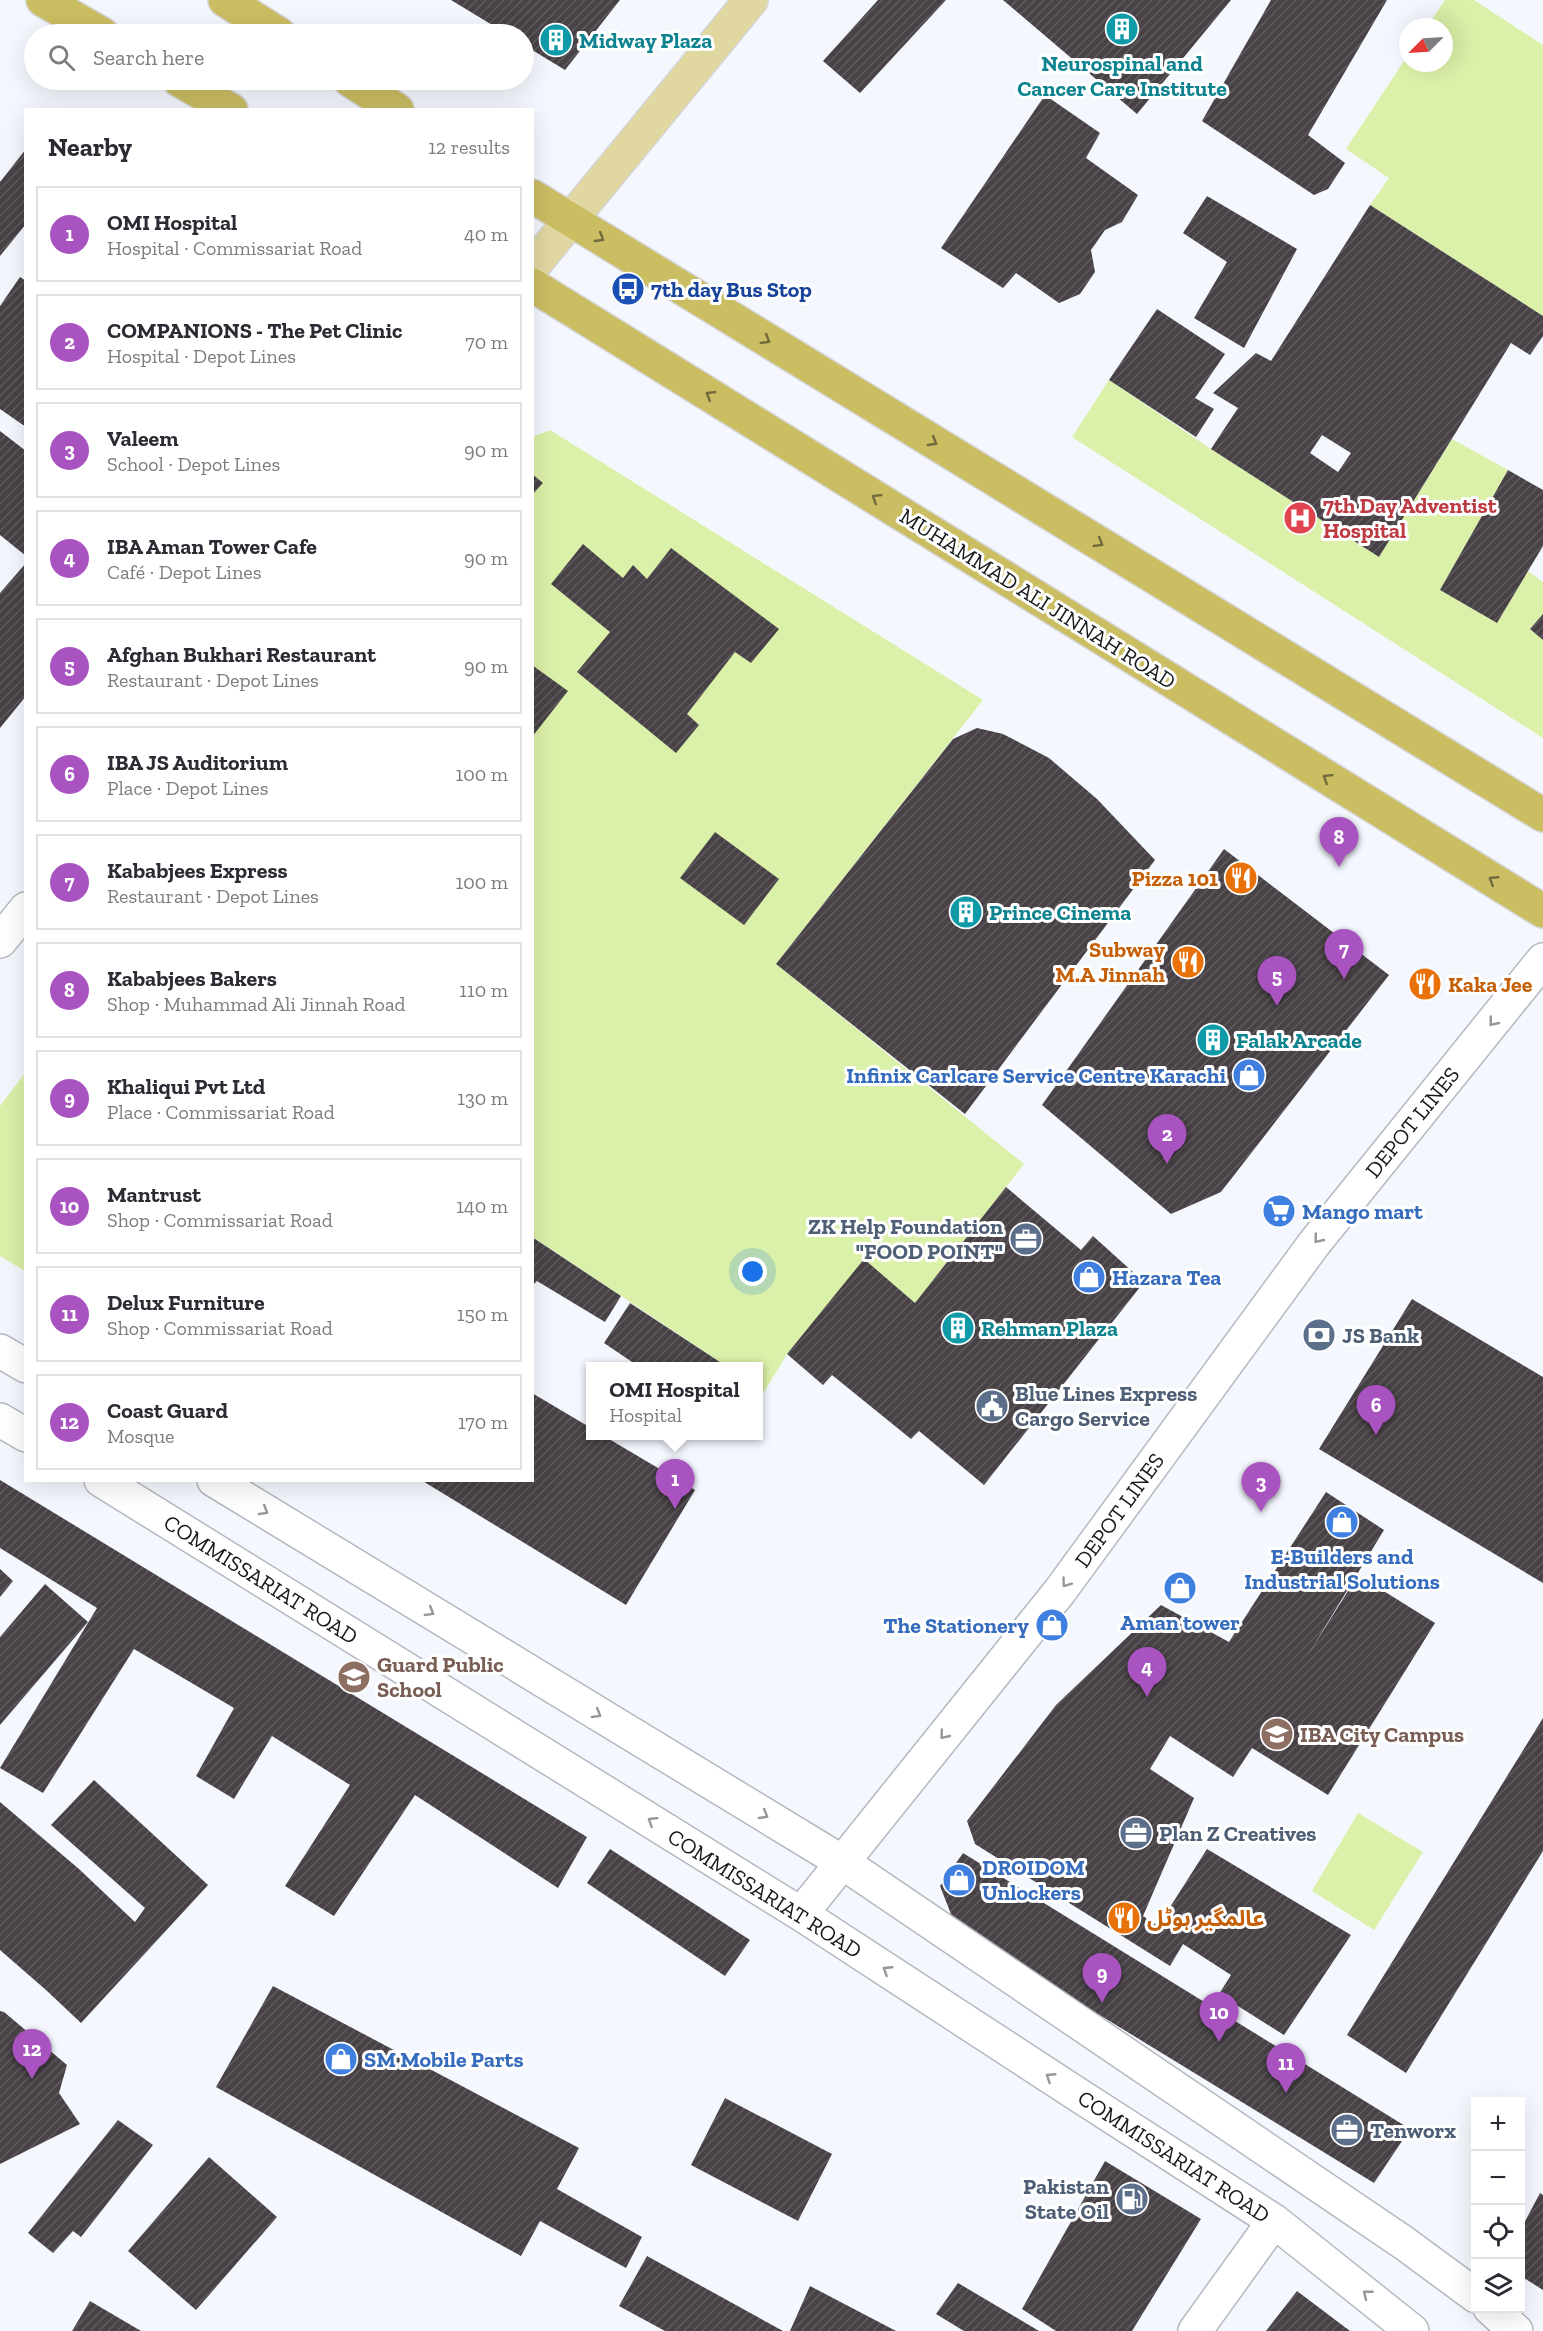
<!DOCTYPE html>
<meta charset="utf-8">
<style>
:root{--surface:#fff;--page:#f2f2f3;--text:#2b2b33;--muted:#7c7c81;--line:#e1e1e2;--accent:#a953c0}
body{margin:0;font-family:"Zilla Slab","Noto Sans Arabic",serif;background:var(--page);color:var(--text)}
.controls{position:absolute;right:18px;bottom:18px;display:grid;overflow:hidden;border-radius:0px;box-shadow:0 6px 24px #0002}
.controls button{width:54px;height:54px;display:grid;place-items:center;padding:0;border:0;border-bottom:2px solid var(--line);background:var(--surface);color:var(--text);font:30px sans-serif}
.compass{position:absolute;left:1399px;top:18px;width:54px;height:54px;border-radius:50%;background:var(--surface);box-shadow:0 6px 24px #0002;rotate:246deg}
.you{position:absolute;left:753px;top:1272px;width:21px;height:21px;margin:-15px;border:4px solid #fff;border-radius:50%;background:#1a73e8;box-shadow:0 0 0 9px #1a73e833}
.badge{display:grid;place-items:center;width:39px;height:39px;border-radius:50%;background:var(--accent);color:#fff;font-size:20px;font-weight:700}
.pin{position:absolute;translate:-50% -50px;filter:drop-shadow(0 2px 3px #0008)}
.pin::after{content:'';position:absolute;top:32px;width:21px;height:18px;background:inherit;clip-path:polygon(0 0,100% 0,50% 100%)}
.popup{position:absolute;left:586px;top:1362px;width:177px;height:78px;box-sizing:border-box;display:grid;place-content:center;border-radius:0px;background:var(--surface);filter:drop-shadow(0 2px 4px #0005);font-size:20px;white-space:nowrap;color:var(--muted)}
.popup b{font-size:22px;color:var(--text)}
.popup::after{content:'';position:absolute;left:50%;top:100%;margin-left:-12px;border:12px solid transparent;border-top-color:var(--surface)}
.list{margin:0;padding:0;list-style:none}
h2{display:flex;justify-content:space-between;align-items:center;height:78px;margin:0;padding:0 24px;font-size:26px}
h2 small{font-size:20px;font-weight:400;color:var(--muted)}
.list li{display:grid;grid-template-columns:39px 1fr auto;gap:18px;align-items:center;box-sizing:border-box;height:96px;margin:0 12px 12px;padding:0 12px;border:2px solid var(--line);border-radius:0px}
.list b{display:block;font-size:22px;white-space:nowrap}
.list p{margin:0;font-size:20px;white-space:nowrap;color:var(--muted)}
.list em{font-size:20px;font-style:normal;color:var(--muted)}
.icon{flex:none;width:33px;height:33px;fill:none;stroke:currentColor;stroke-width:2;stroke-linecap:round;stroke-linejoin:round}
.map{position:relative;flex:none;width:1543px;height:2331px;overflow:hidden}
.search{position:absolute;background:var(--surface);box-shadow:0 6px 24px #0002;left:24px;top:24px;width:510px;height:66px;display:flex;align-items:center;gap:15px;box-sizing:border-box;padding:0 21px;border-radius:33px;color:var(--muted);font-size:22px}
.panel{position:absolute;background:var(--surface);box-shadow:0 6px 24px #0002;left:24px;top:108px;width:510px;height:1374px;border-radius:0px}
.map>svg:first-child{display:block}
.green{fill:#dbf0a8}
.building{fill:url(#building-hatch);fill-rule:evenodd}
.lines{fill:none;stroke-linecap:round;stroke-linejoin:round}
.minor-casing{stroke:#b4b8bf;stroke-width:36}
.major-casing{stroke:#d5d5d6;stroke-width:36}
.highway-casing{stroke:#d5d5d6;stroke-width:36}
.minor{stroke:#fff;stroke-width:33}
.major{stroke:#e0d7a1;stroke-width:33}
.highway{stroke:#cbbd62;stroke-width:33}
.oneway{stroke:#706a3e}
.oneway2{stroke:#969798}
.labels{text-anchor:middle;stroke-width:6;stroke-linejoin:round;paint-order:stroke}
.culture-label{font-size:22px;font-weight:bold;fill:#0d838f;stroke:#fff;text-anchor:start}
.transit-label{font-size:22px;font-weight:bold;fill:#164399;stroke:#fff;text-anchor:start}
.health-label{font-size:22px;font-weight:bold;fill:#be3a42;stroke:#fff;text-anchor:start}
.street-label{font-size:22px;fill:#16181a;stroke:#fff}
.food-label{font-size:22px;font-weight:bold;fill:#c56008;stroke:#fff;text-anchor:end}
.shop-label{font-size:22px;font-weight:bold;fill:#366cbe;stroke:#fff;text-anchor:start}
.service-label{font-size:22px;font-weight:bold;fill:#4e5e75;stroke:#fff;text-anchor:start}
.education-label{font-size:22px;font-weight:bold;fill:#785e54;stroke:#fff;text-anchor:start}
</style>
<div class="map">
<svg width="1543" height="2331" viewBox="0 0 1543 2331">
<defs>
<pattern id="building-hatch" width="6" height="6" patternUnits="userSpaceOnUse" patternTransform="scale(1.5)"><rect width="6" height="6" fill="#484246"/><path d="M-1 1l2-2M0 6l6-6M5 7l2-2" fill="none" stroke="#5f5a5d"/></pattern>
</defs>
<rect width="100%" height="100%" fill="#f4f7fe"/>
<path class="green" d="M1445,0H1474L1543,45V316L1370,205L1389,178L1346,149L1408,55V63H1444V27H1427Z
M1109,380L1211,449L1379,557L1452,439L1508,470L1440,590L1497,623L1528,571L1543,582V614L1530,629L1543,640V738L1072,437Z
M550,430L983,700L776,964L1024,1164L915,1303L864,1260L787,1354L764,1392L759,1389V1366H726L533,1237L532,437Z
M25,1073V1271L0,1256V1106Z
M1358,1813L1423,1852L1374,1930L1312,1891Z"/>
<path class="building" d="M451,0H620L565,70L524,45V34H507Z
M878,0H946L860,93L823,61Z
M1003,0H1231L1137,114Z
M1271,0H1387L1308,135L1345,163L1328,189L1314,195L1202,121Z
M1045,95L1100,133L1086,158L1138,195L1122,222L1105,230L1091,250L1095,272L1080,294L1059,303L1016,273L1003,288L941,248Z
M26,149V224L0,256V182Z
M1207,196L1297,249L1244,348L1194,318L1227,262L1183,233Z
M1370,205L1543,316V336L1530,355L1511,343L1379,557L1211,449L1238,408L1213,393L1256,353L1271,361ZM1322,435L1351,453L1338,472L1310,453Z
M20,277L26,281V427L0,409V306Z
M1157,309L1225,354L1195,398L1214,409L1196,437L1109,380Z
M0,431L26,451V556L0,535Z
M1508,470L1543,490V546L1497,623L1440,590Z
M532,474L543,483L532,495Z
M583,544L623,578L633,565L647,579L671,548L779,629L751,663L735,652L687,714L699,725L676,753L577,672L610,632L551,584Z
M26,563V696L0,728V593Z
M1543,614V640L1530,629Z
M532,665L568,691L532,737Z
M977,728L1003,734L1049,758L1097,799L1155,860L965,1114L776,964L953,739Z
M715,832L779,879L744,925L680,878Z
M1224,849L1389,975L1221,1192L1171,1214L1042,1105Z
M1006,1187L1081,1250L1093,1236L1144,1282L984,1485L919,1431L911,1439L832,1375L823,1385L787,1354L864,1259L915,1303Z
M532,1237L621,1296L605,1322L537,1281L532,1286Z
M1412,1299L1543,1377V1583L1319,1449Z
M630,1303L726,1366H638L604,1343Z
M532,1393L591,1428V1436H604L695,1490L626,1605L421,1480H532Z
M0,1480L587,1837L558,1888L415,1795L334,1916L285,1886L350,1785L272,1736L234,1799L196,1776L234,1708L134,1649L43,1793L0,1768L97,1608L0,1548Z
M1326,1492L1384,1530L1306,1658L1358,1575L1435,1623L1328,1795L1252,1748L1233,1777L1170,1736L1150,1769L1194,1798L1143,1916L1158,1926L1207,1849L1351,1935L1284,2035L1219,1994L1231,1975L1183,1944L1170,1966L975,1844L967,1821L1056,1705L1161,1605L1229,1642Z
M0,1569L13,1581L0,1597Z
M45,1584L88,1622L0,1725V1637Z
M1543,1718V1851L1406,2073L1347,2035Z
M94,1780L208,1885L81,2023L46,1990L0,1950V1802L79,1869L135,1922L145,1908L51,1825Z
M610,1849L750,1940L725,1976L587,1883Z
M963,1853L1410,2129L1374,2183L956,1927L940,1886Z
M273,1986L579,2148L557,2189L642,2237L626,2268L540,2221L521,2256L216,2087Z
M0,2011L4,2012L67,2065L59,2093L80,2124L0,2164Z
M725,2098L832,2154L798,2221L691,2165Z
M118,2120L153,2145L81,2237L73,2231L53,2253L28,2233Z
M209,2157L277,2217L196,2310L128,2251Z
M1105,2161L1201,2219L1132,2331H1056L1022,2309Z
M1540,2193L1543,2195V2290L1521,2276V2229Z
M647,2256L783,2331H665L619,2306Z
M958,2283L1039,2331H964L936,2314Z
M810,2286L896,2331H790Z
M1297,2291L1350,2331H1266Z
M90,2301L141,2331H72Z"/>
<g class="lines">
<g class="minor-casing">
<path id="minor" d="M0,941L26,909
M0,1351L26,1366
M0,1420L26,1435
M101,1480L801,1914L1080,2096L1274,2221L1412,2331
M214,1480L842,1862L1404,2243L1476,2296
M801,1914L1060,1591L1313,1245L1543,960
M1490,2308L1516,2331
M1195,2331L1274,2221"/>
</g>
<g class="major-casing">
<path id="major" d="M532,267L751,0"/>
</g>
<g class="highway-casing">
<path id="highway" d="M43,0L102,34
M225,0L279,34
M179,80L231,110
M350,80L397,110
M532,196L1543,815
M532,285L1543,911"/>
</g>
<use href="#minor" class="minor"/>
<use href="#major" class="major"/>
<use href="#highway" class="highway"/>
</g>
<defs><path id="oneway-chevron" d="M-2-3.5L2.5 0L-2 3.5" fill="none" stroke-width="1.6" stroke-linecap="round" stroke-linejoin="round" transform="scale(1.5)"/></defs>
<g class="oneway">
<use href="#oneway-chevron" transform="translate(600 238) rotate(31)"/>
<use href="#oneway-chevron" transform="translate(766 340) rotate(31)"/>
<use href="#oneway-chevron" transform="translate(710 395) rotate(-148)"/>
<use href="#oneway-chevron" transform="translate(933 442) rotate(31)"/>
<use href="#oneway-chevron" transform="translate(876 498) rotate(-148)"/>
<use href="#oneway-chevron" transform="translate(1099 543) rotate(31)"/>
<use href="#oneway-chevron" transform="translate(1327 778) rotate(-148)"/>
<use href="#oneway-chevron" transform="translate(1493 880) rotate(-148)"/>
</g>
<g class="oneway2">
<use href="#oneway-chevron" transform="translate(1493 1022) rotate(129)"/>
<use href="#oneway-chevron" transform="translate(1318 1239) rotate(129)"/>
<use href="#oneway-chevron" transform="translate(264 1511) rotate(31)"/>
<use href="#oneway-chevron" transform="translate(1066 1583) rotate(126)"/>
<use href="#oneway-chevron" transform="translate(430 1612) rotate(31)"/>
<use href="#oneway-chevron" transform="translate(597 1714) rotate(31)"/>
<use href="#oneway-chevron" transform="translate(944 1735) rotate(129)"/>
<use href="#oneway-chevron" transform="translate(764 1815) rotate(31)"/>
<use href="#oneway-chevron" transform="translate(652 1821) rotate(-148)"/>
<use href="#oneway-chevron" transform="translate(887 1970) rotate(-147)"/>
<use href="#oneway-chevron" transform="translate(1050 2077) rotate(-147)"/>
<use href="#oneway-chevron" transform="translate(1367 2294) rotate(-141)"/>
</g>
<defs>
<g id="building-disc" transform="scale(1.725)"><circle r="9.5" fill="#0f9aa8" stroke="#fff"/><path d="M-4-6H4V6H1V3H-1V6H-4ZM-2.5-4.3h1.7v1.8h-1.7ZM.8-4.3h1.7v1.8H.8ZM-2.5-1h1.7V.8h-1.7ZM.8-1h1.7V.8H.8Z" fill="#fff"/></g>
<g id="bus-disc" transform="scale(1.725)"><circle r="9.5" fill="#1a4fb4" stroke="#fff"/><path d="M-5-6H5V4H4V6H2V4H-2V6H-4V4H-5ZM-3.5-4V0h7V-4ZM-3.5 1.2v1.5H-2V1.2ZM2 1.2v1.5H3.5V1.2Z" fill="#fff"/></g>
<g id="hospital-disc" transform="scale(1.725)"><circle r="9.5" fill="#e0444e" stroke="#fff"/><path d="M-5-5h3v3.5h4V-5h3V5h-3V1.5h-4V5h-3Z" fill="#fff"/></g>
<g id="restaurant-disc" transform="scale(1.725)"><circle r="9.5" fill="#e8710a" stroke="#fff"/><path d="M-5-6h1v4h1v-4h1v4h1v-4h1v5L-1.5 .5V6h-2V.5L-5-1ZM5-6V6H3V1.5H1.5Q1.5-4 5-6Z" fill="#fff"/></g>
<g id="shop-disc" transform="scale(1.725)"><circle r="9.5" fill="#3f7fe0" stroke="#fff"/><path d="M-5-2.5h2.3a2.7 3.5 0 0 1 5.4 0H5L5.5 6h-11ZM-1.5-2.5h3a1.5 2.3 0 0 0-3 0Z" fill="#fff"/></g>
<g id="supermarket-disc" transform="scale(1.725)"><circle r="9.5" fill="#3f7fe0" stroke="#fff"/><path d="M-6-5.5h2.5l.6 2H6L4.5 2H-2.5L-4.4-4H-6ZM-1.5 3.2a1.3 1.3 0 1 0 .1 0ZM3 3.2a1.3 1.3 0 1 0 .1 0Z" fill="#fff"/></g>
<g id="office-disc" transform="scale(1.725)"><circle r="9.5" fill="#5c6f8a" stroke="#fff"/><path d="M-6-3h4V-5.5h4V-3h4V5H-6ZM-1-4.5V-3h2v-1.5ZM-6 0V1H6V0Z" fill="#fff"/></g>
<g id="bank-disc" transform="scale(1.725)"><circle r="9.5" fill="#5c6f8a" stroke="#fff"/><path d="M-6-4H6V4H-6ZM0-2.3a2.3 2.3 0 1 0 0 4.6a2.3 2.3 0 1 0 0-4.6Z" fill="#fff"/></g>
<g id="civic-disc" transform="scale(1.725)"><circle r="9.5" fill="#5c6f8a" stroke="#fff"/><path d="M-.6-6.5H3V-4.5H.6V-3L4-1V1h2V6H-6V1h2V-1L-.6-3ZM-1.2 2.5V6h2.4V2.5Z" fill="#fff"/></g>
<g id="school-disc" transform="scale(1.725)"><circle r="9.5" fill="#8d6e63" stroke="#fff"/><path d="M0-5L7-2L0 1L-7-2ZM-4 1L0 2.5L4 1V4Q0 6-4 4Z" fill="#fff"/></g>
<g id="university-disc" transform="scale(1.725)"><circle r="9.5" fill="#8d6e63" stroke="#fff"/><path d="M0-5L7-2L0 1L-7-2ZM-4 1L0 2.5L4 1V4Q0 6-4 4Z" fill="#fff"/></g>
<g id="fuel-disc" transform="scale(1.725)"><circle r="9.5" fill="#5c6f8a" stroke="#fff"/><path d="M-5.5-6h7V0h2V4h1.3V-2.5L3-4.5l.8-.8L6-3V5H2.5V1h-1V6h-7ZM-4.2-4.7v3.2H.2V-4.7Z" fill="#fff"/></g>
</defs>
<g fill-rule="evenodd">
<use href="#building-disc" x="1122" y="29"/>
<use href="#building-disc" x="556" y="40"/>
<use href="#bus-disc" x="628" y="289"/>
<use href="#hospital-disc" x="1300" y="518"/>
<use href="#restaurant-disc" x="1241" y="878"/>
<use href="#building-disc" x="966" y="912"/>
<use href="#restaurant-disc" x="1188" y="962"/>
<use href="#restaurant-disc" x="1425" y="984"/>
<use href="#building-disc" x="1213" y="1040"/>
<use href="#shop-disc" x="1249" y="1075"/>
<use href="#supermarket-disc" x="1279" y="1211"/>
<use href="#office-disc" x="1026" y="1239"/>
<use href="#shop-disc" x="1089" y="1277"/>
<use href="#building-disc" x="958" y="1328"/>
<use href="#bank-disc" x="1319" y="1335"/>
<use href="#civic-disc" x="992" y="1406"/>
<use href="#shop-disc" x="1342" y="1522"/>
<use href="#shop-disc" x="1180" y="1588"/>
<use href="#shop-disc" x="1052" y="1625"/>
<use href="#school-disc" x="354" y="1677"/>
<use href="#university-disc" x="1277" y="1734"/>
<use href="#office-disc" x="1136" y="1833"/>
<use href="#shop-disc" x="959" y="1880"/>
<use href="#restaurant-disc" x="1124" y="1918"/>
<use href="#shop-disc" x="341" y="2059"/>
<use href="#office-disc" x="1347" y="2130"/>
<use href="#fuel-disc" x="1132" y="2199"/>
</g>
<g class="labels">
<g class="culture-label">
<text x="579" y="48">Midway Plaza</text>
<text x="1122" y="71" text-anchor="middle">Neurospinal and<tspan x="1122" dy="25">Cancer Care Institute</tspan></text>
<text x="989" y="920">Prince Cinema</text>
<text x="1236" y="1048">Falak Arcade</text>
<text x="981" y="1336">Rehman Plaza</text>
</g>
<g class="transit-label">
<text x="651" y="297">7th day Bus Stop</text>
</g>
<g class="health-label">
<text x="1323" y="513">7th Day Adventist<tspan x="1323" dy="25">Hospital</tspan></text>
</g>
<g class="street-label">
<text transform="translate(1038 598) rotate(32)" y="8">MUHAMMAD ALI JINNAH ROAD</text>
<text transform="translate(1412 1122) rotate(-51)" y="8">DEPOT LINES</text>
<text transform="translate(1119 1510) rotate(-54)" y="8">DEPOT LINES</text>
<text transform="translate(261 1579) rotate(32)" y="8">COMMISSARIAT ROAD</text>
<text transform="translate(765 1893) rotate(32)" y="8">COMMISSARIAT ROAD</text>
<text transform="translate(1174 2156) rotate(33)" y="8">COMMISSARIAT ROAD</text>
</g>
<g class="food-label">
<text x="1218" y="886">Pizza 101</text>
<text x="1165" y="957">Subway<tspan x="1165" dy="25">M.A Jinnah</tspan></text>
<text x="1448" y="992" text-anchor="start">Kaka Jee</text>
<text x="1147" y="1926" text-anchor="start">عالمگیر ہوٹل</text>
</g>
<g class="shop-label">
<text x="1226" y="1083" text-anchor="end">Infinix Carlcare Service Centre Karachi</text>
<text x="1302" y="1219">Mango mart</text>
<text x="1112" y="1285">Hazara Tea</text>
<text x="1342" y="1564" text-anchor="middle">E-Builders and<tspan x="1342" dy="25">Industrial Solutions</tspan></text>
<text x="1180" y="1630" text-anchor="middle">Aman tower</text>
<text x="1029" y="1633" text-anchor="end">The Stationery</text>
<text x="982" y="1875">DROIDOM<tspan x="982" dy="25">Unlockers</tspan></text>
<text x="364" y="2067">SM Mobile Parts</text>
</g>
<g class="service-label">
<text x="1003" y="1234" text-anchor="end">ZK Help Foundation<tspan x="1003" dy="25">"FOOD POINT"</tspan></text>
<text x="1342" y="1343">JS Bank</text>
<text x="1015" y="1401">Blue Lines Express<tspan x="1015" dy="25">Cargo Service</tspan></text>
<text x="1159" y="1841">Plan Z Creatives</text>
<text x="1370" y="2138">Tenworx</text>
<text x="1109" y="2194" text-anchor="end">Pakistan<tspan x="1109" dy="25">State Oil</tspan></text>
</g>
<g class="education-label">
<text x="377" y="1672">Guard Public<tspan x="377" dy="25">School</tspan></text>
<text x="1300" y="1742">IBA City Campus</text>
</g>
</g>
</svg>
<div class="controls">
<button>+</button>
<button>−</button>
<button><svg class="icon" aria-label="locate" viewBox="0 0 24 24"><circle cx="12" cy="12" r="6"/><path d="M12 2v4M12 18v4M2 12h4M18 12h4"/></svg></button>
<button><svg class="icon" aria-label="layers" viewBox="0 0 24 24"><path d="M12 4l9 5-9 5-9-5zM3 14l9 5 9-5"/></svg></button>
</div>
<svg class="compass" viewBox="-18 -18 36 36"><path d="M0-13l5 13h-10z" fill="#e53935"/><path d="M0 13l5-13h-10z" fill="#7c7c81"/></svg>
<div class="you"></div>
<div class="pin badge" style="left:675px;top:1509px">1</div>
<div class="popup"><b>OMI Hospital</b>Hospital</div>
<div class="pin badge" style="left:1167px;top:1164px">2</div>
<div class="pin badge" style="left:1261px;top:1512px">3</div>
<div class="pin badge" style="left:1147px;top:1697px">4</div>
<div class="pin badge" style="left:1277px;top:1006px">5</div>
<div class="pin badge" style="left:1376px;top:1435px">6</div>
<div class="pin badge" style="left:1344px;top:979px">7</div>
<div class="pin badge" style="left:1339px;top:867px">8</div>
<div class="pin badge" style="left:1102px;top:2003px">9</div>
<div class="pin badge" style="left:1219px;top:2042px">10</div>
<div class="pin badge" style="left:1286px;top:2093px">11</div>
<div class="pin badge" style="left:32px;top:2079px">12</div>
<div class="search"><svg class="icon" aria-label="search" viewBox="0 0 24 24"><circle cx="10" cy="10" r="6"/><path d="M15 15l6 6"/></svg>Search here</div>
<section class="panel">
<h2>Nearby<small>12 results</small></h2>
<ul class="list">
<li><span class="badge">1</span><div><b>OMI Hospital</b><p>Hospital · Commissariat Road</p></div><em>40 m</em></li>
<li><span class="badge">2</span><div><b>COMPANIONS - The Pet Clinic</b><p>Hospital · Depot Lines</p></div><em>70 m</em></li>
<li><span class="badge">3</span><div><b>Valeem</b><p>School · Depot Lines</p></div><em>90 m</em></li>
<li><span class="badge">4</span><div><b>IBA Aman Tower Cafe</b><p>Café · Depot Lines</p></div><em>90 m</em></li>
<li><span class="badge">5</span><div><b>Afghan Bukhari Restaurant</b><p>Restaurant · Depot Lines</p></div><em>90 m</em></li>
<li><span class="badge">6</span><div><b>IBA JS Auditorium</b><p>Place · Depot Lines</p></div><em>100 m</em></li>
<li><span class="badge">7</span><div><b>Kababjees Express</b><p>Restaurant · Depot Lines</p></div><em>100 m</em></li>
<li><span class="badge">8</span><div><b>Kababjees Bakers</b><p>Shop · Muhammad Ali Jinnah Road</p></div><em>110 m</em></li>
<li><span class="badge">9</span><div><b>Khaliqui Pvt Ltd</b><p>Place · Commissariat Road</p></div><em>130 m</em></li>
<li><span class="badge">10</span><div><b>Mantrust</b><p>Shop · Commissariat Road</p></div><em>140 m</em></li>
<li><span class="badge">11</span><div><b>Delux Furniture</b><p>Shop · Commissariat Road</p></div><em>150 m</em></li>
<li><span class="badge">12</span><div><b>Coast Guard</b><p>Mosque</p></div><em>170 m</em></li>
</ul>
</section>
</div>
